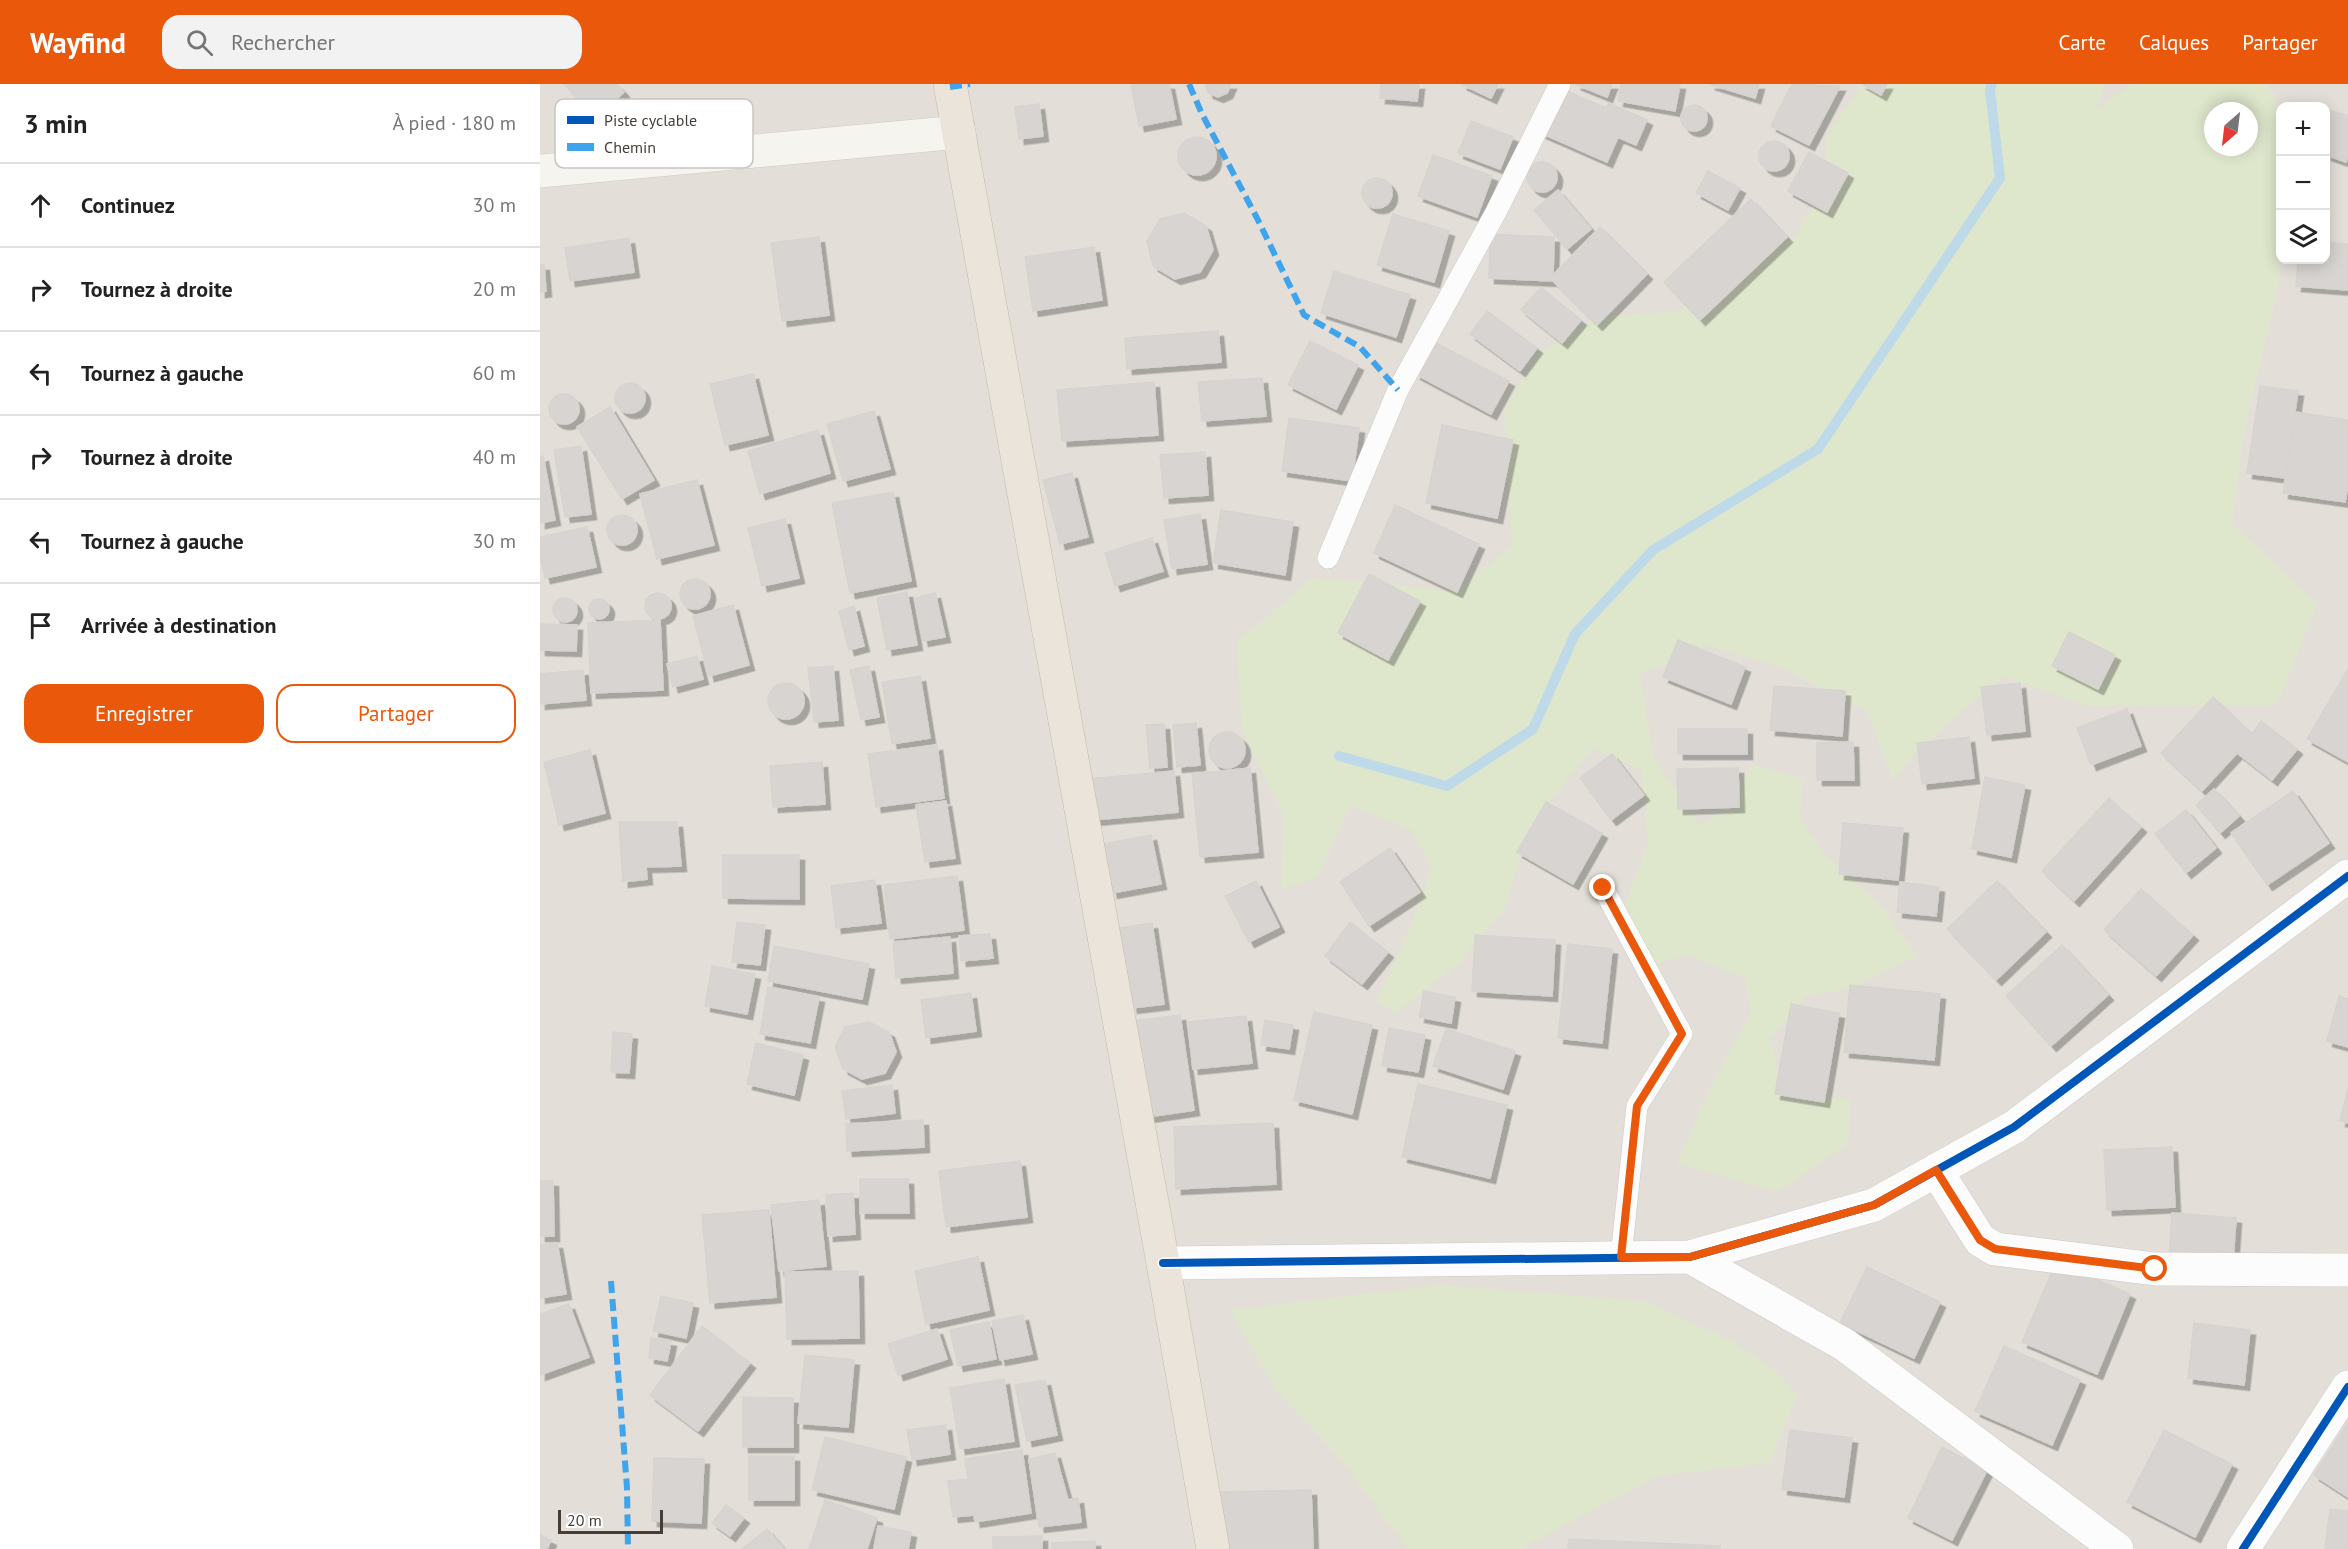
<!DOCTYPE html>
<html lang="fr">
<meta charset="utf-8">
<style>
:root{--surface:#fff;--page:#f2f2f2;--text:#222;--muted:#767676;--line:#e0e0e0;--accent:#ea580c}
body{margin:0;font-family:"PT Sans",sans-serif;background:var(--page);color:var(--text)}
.controls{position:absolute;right:18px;top:18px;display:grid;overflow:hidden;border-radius:12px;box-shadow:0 3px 15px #0003}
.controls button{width:54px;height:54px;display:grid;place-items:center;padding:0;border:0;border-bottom:2px solid var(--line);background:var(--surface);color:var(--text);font:30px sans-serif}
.compass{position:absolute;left:1664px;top:18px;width:54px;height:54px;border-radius:50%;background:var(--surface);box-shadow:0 3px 15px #0003;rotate:208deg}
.scale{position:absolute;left:18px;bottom:15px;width:105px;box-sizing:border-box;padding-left:6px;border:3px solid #443e37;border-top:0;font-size:16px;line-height:21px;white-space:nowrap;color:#443e37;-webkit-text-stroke:4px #fff;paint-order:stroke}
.stop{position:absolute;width:18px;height:18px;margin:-14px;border:4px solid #ea580c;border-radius:50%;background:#fff}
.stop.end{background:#ea580c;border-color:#fff;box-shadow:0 2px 6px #0008}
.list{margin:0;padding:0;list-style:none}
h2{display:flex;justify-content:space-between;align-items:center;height:78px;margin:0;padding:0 24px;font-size:26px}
h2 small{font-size:20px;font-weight:400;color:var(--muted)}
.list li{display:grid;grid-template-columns:39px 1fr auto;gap:18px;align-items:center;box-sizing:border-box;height:84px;padding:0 24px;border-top:2px solid var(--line)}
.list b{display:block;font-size:22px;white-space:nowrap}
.list em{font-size:20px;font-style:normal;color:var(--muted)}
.actions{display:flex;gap:12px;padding:18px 24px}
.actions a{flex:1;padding:14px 0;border:2px solid var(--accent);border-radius:18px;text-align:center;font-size:21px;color:var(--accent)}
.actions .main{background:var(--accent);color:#fff}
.icon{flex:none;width:33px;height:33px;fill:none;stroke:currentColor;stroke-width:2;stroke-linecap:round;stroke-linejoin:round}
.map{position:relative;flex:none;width:1808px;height:1465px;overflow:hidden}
header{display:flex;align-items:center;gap:36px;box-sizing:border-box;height:84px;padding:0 30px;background:var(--accent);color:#fff}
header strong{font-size:28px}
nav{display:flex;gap:33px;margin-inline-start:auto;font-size:21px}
.search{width:420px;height:54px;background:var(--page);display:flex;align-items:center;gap:15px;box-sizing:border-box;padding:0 21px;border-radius:18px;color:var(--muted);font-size:22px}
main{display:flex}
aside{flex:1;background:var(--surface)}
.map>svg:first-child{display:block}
.residential{fill:#e3dfd8;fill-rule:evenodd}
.green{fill:#dee7cc;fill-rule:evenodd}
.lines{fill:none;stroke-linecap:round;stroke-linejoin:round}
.stream{stroke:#bedae9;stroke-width:10}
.building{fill:#d7d4d1;stroke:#d7d4d0;stroke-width:1.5;filter:url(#shadow)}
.lane-casing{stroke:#cbc9c6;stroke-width:22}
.street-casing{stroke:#cbc9c6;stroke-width:34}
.secondary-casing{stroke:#cec9c1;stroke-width:34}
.highway-casing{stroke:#c4b9a8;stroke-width:34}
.lane{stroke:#fdfcfc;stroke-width:21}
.street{stroke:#fdfcfc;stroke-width:33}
.secondary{stroke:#f6f4ef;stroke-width:33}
.highway{stroke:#eae4da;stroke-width:33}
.quiet{stroke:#3fa4ec;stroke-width:6;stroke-dasharray:12 6;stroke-linecap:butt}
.cycleway-casing{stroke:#fff;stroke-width:11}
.cycleway{stroke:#0057b8;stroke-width:8}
.route{stroke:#ea580c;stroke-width:8}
.key{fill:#fff;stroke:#c7c5c3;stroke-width:1.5}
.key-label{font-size:16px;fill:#443e37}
</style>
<header>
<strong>Wayfind</strong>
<div class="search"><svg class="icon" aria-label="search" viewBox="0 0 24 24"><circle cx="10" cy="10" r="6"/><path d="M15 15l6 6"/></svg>Rechercher</div>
<nav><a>Carte</a><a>Calques</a><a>Partager</a></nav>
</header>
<main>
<aside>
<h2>3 min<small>À pied · 180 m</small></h2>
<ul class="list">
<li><svg class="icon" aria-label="ahead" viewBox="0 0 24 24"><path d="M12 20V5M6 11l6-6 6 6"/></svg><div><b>Continuez</b></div><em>30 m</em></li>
<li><svg class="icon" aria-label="right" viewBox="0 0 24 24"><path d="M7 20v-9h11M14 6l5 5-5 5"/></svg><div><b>Tournez à droite</b></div><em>20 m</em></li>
<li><svg class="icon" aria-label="left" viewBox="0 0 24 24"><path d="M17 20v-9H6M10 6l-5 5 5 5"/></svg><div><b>Tournez à gauche</b></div><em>60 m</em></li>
<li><svg class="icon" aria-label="right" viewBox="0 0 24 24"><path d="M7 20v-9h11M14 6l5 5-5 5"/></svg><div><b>Tournez à droite</b></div><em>40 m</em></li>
<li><svg class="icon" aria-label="left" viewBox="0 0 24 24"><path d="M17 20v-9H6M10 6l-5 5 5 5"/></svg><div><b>Tournez à gauche</b></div><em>30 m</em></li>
<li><svg class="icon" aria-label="arrive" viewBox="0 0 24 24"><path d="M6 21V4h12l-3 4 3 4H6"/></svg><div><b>Arrivée à destination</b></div></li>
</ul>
<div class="actions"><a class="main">Enregistrer</a><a>Partager</a></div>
</aside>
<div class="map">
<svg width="1808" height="1465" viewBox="0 0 1808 1465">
<defs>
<filter id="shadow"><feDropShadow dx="5.5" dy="5.5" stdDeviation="0" flood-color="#0004"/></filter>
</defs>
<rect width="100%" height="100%" fill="#efedea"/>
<path class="residential" d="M0,0H1808V1465H0ZM1740,22H1786V176H1740ZM1673,27H1709V63H1673Z"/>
<path class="green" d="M1323,0H1565L1556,27L1592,0H1726L1733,8L1740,37V195L1703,353L1692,440L1777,520L1737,621L1547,622L1464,592L1379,664L1353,696L1327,627L1243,584L1167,561L1100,591L1114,676L1160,741L1191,725L1211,680L1263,695L1260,734L1284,770L1344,825L1377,872L1308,905L1266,912L1230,955L1245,1011L1311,1015L1308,1060L1238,1108L1137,1079L1172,1001L1211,929L1205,894L1147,871L1099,886L1082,829L1108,760L1102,686L1053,664L988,745L965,824L918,880L856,929L837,917L868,849L892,783L872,746L810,721L777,794L741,805L744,732L702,645L697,558L772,494L849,499L913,508L972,463L964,326L998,270L1058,232L1136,228L1256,152L1286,98L1285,54ZM1673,27H1709V63H1673Z
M901,1201L1105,1217L1194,1258L1236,1287L1257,1311L1229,1379L1117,1392L980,1465H868L800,1374L739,1310L690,1226Z"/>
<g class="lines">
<path class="stream" d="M799,672L907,702L993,645L1035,550L1113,466L1278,365L1460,94L1450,6L1452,0"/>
</g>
<path class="building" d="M24,0H77L84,8L56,34Z
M599,0H629L636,35L599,42L591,1Z
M665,0H691L687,9L678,13L668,9Z
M841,0H879L877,17L840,14Z
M921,0H958L951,14Z
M1035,0H1072L1067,13Z
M1081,0H1140L1135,27L1078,17Z
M1169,0H1219L1215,14Z
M1252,0L1300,2L1269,61L1231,42Z
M1322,0H1347L1341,11Z
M1020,4L1066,24L1069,19L1107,36L1096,61L1078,53L1067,78L1001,49Z
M499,20L503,52L479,55L475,23Z
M1141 34a13 13 0 1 1 26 0a13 13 0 1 1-26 0Z
M1786,25L1808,32V71L1806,78L1786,71Z
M931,37L973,53L960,85L918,69Z
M638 72a19 19 0 1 1 38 0a19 19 0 1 1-38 0Z
M1219 72a15 15 0 1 1 30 0a15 15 0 1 1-30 0Z
M1269,68L1308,89L1287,128L1248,107Z
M893,71L952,92L937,133L878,112Z
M987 93a15 15 0 1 1 30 0a15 15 0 1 1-30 0Z
M1168,87L1200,104L1188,126L1156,109Z
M822 109a15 15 0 1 1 30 0a15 15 0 1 1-30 0Z
M1018,106L1051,145L1027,165L994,126Z
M1211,115L1247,153L1160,236L1124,198Z
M644,129L666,142L673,166L660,188L635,195L613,182L607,157L620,135Z
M853,130L909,147L894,198L837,181Z
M1060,143L1107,190L1057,241L1013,197L949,194L950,150L1014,153L1013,191Z
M279,153L289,231L242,237L231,159Z
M89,154L94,188L30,197L25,164Z
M1786,158L1808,160V206L1756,202L1758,176H1786Z
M554,163L562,216L493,227L485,173Z
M0,181H4L6,207L0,208Z
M794,187L870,211L856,253L781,229Z
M1001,203L1041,236L1022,259L981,226Z
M947,227L997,264L980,287L930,250Z
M678,247L681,278L587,285L585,254Z
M770,257L818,281L796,325L748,301Z
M892,257L969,297L951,330L875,290Z
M213,290L228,351L185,361L170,300Z
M722,294L726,332L662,337L658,298Z
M614,298L618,351L522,357L517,306Z
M75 314a15 15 0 1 1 30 0a15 15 0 1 1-30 0Z
M1720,302L1758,307L1745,394L1707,389Z
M9 325a15 15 0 1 1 30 0a15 15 0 1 1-30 0Z
M70,323L114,396L82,415L37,343Z
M334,327L350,385L303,397L287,340Z
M1755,328L1808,336V400L1805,418L1743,409Z
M749,334L819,344L812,397L742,387Z
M902,341L973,356L957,434L886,419Z
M278,346L290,389L220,410L208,367Z
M41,362L51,430L25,433L14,366Z
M665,368L668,411L624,414L620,371Z
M3,372L15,436L0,439V373Z
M532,389L548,453L520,460L503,396Z
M157,396L174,461L117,475L100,410Z
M353,408L371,497L310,509L292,419Z
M855,421L939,460L917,508L834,469Z
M681,426L753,438L745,491L673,479Z
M660,430L667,480L632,485L624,436Z
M67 446a15 15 0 1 1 30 0a15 15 0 1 1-30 0Z
M245,435L259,494L222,502L208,444Z
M47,443L56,483L5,494L0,471V453Z
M612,454L623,487L575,502L565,469Z
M829,490L880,517L848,576L798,549Z
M140 510a15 15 0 1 1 30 0a15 15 0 1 1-30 0Z
M367,508L377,561L347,566L337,514Z
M105 522a13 13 0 1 1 26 0a13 13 0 1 1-26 0Z
M395,509L405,553L383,557L375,514Z
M13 526a12 12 0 1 1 24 0a12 12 0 1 1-24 0Z
M49 525a10 10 0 1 1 20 0a10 10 0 1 1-20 0Z
M193,521L209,581L169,592L153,532Z
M314,522L324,562L309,566L299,527Z
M120,536L123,606L51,609L48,539Z
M0,540L37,541L36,567L0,566Z
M1529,548L1575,571L1558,605L1512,582Z
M1138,556L1205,583L1191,620L1123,593Z
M157,572L163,595L133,603L127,580Z
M293,582L298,636L274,638L268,584Z
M329,582L339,633L321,636L310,586Z
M1808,585V678L1767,655Z
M43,586L46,616L0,620V590Z
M380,592L390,654L352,660L342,598Z
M228 617a18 18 0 1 1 36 0a18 18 0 1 1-36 0Z
M1480,599L1485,647L1447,651L1441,603Z
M1234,602L1305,607L1302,652L1230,646Z
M1673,613L1712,650L1721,637L1757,665L1732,696L1697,669L1662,707L1621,669Z
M1587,625L1601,662L1551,681L1537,644Z
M656,639L660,681L637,683L633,641Z
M624,640L627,683L610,684L606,641Z
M1138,645H1207V670H1138Z
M669 666a18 18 0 1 1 36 0a18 18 0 1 1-36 0Z
M1429,653L1434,694L1382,700L1377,659Z
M1313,658L1314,696H1277V659Z
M397,661L404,714L336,723L328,670Z
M50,666L65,729L19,741L4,678Z
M1072,670L1104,711L1071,736L1040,694Z
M282,678L285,720L233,723L230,682Z
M710,684L718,768L660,773L652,690Z
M1198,684L1199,723L1138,725L1137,685Z
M634,687L638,728L553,736L549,695Z
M1445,693L1485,701L1471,773L1432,765Z
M1674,705L1699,732L1680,749L1656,721Z
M1753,707L1789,759L1727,801L1691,749Z
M1569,714L1601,743L1534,817L1502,787Z
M406,717L415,774L385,778L376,721Z
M1006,718L1062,749L1033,800L977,768Z
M1646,726L1676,764L1646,789L1615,750Z
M79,738H137L141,782L106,783L107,795L83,798Z
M1303,739L1363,744L1358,796L1299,790Z
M611,751L621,800L572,809L563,760Z
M850,764L880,808L829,842L800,798Z
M183,771H259V815L183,814Z
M417,792L424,846L350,855L344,801Z
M335,796L341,839L296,844L291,802Z
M716,797L739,843L709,858L685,812Z
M1457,797L1506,848L1456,896L1407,845Z
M1360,798L1399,803L1396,832L1357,828Z
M1601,805L1653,851L1616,892L1564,846Z
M197,838L225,841L220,881L192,878Z
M810,838L848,868L822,900L785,872Z
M612,839L624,920L592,924L580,844Z
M450,850L453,874L421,877L419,852Z
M935,851L1015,856L1012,912L932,907Z
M410,853L413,889L356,894L353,858Z
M1028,860L1072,865L1062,959L1018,954Z
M1522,861L1568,911L1511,962L1466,912Z
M234,862L329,880L322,915L228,897Z
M172,882L215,890L207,930L165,922Z
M1310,901L1400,910L1394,976L1304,968Z
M228,903L279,913L270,959L220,950Z
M884,907L915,913L911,939L879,933Z
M431,909L436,947L386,954L381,916Z
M1799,912L1808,915V963L1787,957Z
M1251,920L1299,929L1284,1018L1235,1010Z
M774,928L832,941L812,1030L754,1016Z
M640,931L654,1026L608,1033L594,937Z
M706,932L712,979L653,985L648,938Z
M725,936L753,941L749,965L721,961Z
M329,938L349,948L356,968L345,989L322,995L303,985L295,963L305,943Z
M849,944L885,951L878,988L842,982Z
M906,945L975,967L963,1005L893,982Z
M73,948L92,950L89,989L71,988Z
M216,959L263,971L254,1011L207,1000Z
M878,1000L967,1021L950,1094L862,1073Z
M352,1001L355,1029L306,1035L302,1007Z
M1808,1004V1039L1800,1037Z
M383,1036L384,1063L307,1067L306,1040Z
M733,1039L736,1100L636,1105L634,1043Z
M1632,1063L1635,1123L1567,1126L1564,1066Z
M480,1077L487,1133L406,1143L399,1087Z
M320,1095H368L369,1129H320Z
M0,1097H13L14,1152H0Z
M313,1109L315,1150L288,1152L286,1111Z
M279,1116L286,1182L239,1187L231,1121Z
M229,1126L236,1213L170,1219L162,1131Z
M1632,1129L1696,1134L1693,1176L1629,1171Z
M17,1159L26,1210L0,1214V1161Z
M438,1173L449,1226L386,1240L375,1187Z
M1516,1178L1590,1210L1557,1290L1482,1258Z
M1327,1183L1400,1218L1374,1274L1300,1239Z
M318,1187L319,1254L247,1255L245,1188Z
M121,1212L153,1219L146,1254L113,1247Z
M29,1220L49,1273L0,1291V1230Z
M483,1231L492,1270L460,1276L452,1237Z
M449,1238L456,1275L418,1282L410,1246Z
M1654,1239L1710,1246L1704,1301L1648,1294Z
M162,1242L210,1279L158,1347L110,1311Z
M397,1245L407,1275L358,1291L348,1260Z
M111,1254L131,1257L127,1277L109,1274Z
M1464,1262L1540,1296L1512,1361L1435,1327Z
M265,1271L314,1276L308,1343L258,1339Z
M464,1295L474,1357L420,1365L410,1304Z
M505,1296L517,1351L487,1357L475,1301Z
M203,1313L253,1314V1363H203Z
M1808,1338V1413L1774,1391Z
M406,1341L410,1370L372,1376L367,1346Z
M1250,1346L1312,1354L1304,1413L1242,1405Z
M1624,1346L1692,1380L1655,1453L1587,1418Z
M285,1353L366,1373L354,1425L272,1406Z
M1402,1363L1447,1386L1412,1456L1368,1434Z
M482,1366L491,1429L435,1438L434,1431L413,1433L408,1397L428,1395L425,1375Z
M515,1369L528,1416L538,1414L541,1438L499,1443L489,1375Z
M209,1372H254V1416H209Z
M114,1374L164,1375L161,1439L112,1437Z
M771,1406L773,1465H675L673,1408Z
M285,1416L337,1434L327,1465H269Z
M186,1421L204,1434L190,1452L172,1439Z
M1790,1425L1808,1427V1465L1785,1464Z
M338,1442L371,1448L368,1465H334Z
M227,1445L244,1465H202Z
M0,1451L11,1456L7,1465H0Z
M502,1452V1465H453V1453Z
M1029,1455L1180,1462V1465H1028Z
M555,1457V1465H512V1459Z"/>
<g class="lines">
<g class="lane-casing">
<path id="lane" d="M788,474L858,306L956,128L1020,0
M1063,804L1142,950L1097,1022L1081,1173"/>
</g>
<g class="street-casing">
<path id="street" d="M1396,1086L1440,1156L1455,1165L1615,1185L1808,1186
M1150,1173L1305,1261L1577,1465
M623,1179L1150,1173L1334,1121L1474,1043L1808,792
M1703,1465L1808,1303"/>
</g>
<g class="secondary-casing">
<path id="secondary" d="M0,87L419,48"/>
</g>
<g class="highway-casing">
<path id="highway" d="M410,0L623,1179L673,1465"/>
</g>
<use href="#lane" class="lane"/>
<use href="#street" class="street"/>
<use href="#secondary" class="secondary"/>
<use href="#highway" class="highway"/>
<path class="quiet" d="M649,0L662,30L718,136L764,231L820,263L858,306
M410,3L430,0
M71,1197L87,1404L88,1465"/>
<g class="cycleway-casing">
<path id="cycleway" d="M623,1179L1150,1173L1334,1121L1474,1043L1808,792
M1703,1465L1808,1303"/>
</g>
<use href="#cycleway" class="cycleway"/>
</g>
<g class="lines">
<path class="route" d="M1063,804L1142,950L1097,1022L1081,1173H1150L1334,1121L1396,1086L1440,1156L1455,1165L1615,1185"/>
</g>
<rect x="15" y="15" width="198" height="69" rx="9" class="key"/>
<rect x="27" y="32" width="27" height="8" fill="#0057b8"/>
<rect x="27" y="59" width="27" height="8" fill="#3fa4ec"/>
<g class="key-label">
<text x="64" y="42">Piste cyclable</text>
<text x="64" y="69">Chemin</text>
</g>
</svg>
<div class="controls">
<button>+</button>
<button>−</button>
<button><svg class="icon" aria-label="layers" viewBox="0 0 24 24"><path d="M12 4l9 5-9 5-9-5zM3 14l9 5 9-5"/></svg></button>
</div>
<svg class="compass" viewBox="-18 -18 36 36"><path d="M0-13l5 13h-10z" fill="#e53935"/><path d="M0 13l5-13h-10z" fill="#767676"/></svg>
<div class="scale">20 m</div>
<div class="stop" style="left:1615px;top:1185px"></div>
<div class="stop end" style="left:1063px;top:804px"></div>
</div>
</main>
